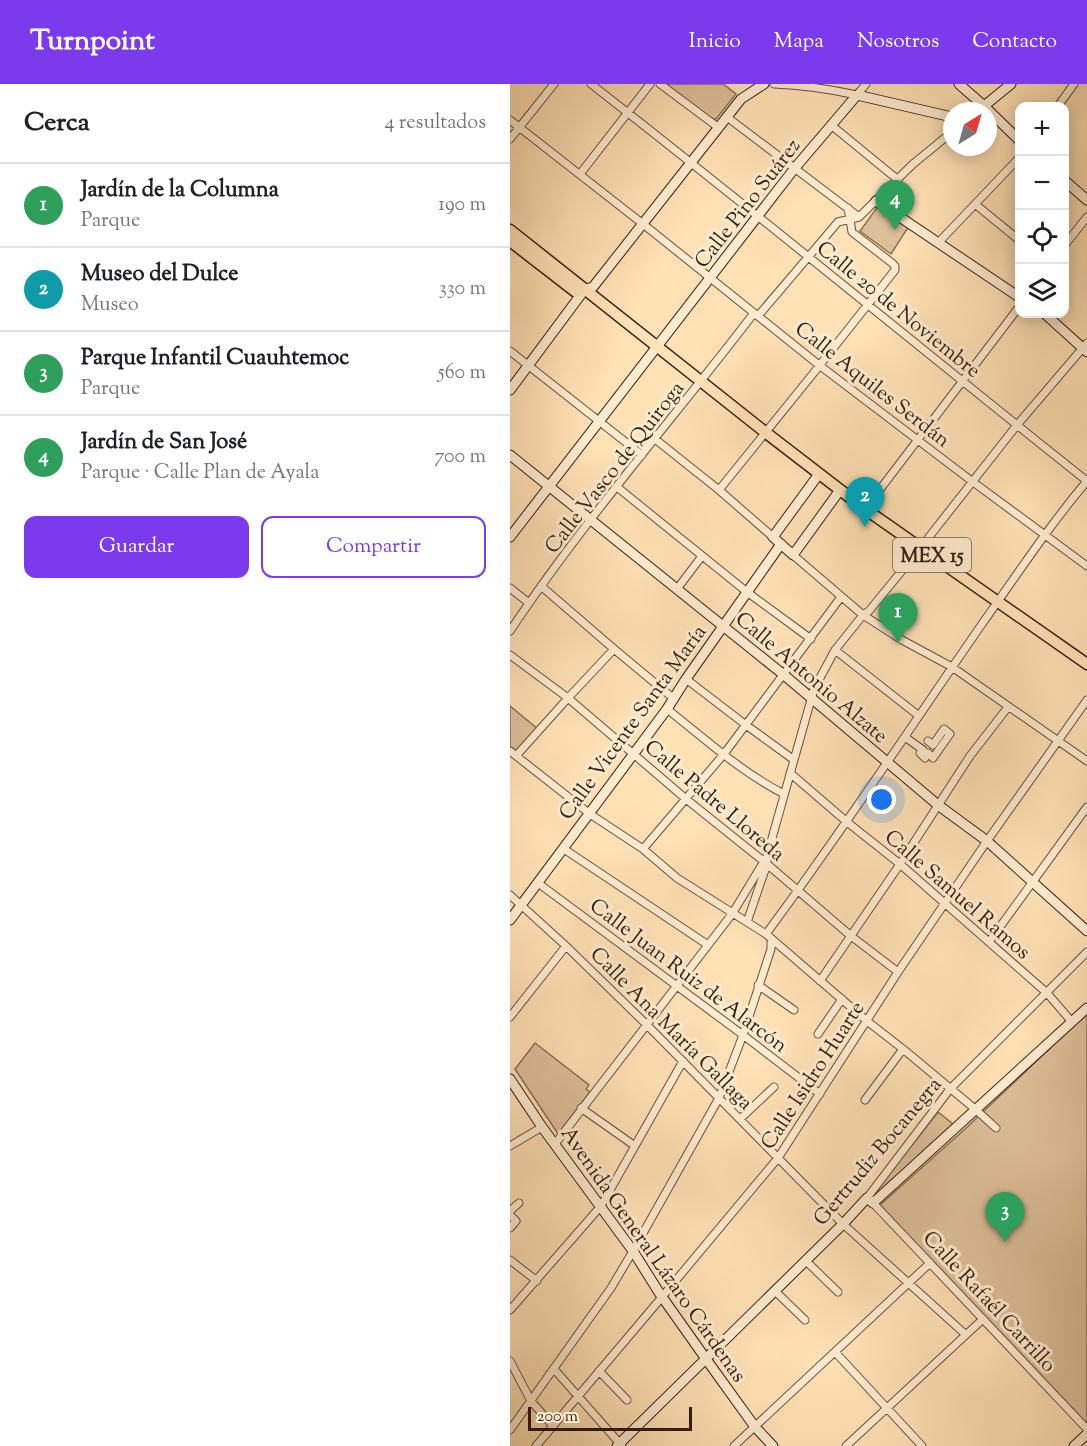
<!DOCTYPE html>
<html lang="es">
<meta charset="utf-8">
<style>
:root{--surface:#fff;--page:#f6f6f6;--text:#202124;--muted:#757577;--line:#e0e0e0;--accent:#7c3aed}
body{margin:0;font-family:"Sorts Mill Goudy",serif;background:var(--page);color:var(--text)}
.controls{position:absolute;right:18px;top:18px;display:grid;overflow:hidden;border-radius:12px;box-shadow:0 3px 15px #0003}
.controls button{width:54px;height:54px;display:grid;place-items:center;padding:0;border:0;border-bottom:2px solid var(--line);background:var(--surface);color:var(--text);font:30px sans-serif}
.compass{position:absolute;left:433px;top:18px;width:54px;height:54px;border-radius:50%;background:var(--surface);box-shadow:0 3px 15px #0003;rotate:37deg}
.scale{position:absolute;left:18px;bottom:15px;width:164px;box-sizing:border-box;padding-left:6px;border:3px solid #371c10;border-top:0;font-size:16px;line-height:21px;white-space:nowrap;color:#371c10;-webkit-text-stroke:4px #ffecd0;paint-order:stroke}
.you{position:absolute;left:372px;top:716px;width:21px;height:21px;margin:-15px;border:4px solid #fff;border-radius:50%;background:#1a73e8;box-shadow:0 0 0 9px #1a73e833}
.badge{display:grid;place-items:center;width:39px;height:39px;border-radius:50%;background:var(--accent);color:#fff;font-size:20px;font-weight:700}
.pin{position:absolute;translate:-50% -50px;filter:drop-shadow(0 2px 3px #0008)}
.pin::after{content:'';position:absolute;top:32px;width:21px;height:18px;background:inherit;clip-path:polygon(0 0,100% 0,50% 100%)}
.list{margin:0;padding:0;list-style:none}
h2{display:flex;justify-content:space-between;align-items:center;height:78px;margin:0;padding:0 24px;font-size:26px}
h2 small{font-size:20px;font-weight:400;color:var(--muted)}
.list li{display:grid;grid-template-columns:39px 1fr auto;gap:18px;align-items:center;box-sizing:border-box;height:84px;padding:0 24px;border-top:2px solid var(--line)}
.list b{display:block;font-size:22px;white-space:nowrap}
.list p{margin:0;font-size:20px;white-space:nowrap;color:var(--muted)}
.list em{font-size:20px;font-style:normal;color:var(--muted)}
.actions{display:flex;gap:12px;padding:18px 24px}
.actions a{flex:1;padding:14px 0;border:2px solid var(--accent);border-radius:12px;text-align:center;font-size:21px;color:var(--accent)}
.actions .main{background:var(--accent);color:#fff}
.icon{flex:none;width:33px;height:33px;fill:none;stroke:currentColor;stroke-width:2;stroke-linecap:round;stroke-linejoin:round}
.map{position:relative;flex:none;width:577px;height:1362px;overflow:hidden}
header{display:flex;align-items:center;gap:36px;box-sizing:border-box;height:84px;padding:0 30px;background:var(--accent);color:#fff}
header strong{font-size:28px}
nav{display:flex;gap:33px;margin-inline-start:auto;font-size:21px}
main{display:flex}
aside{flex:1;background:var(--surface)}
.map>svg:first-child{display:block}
.green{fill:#ddc09a;stroke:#8a6e55;stroke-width:1.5}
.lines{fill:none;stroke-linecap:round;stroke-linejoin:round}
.street-casing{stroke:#694d3a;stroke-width:9}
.secondary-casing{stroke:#371c10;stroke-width:11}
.primary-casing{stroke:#371c10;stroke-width:13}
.street{stroke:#ffecd0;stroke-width:7}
.secondary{stroke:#ffecd0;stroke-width:9}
.primary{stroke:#ffe1b6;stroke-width:10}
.labels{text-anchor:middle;stroke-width:6;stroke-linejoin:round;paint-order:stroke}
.shield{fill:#ffecd0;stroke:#735a4a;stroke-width:1.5}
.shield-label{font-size:20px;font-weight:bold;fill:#371c10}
.street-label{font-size:21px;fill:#371c10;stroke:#ffecd0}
</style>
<header>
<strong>Turnpoint</strong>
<nav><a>Inicio</a><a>Mapa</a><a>Nosotros</a><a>Contacto</a></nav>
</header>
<main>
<aside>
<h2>Cerca<small>4 resultados</small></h2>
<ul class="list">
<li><span class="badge" style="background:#2e9e5b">1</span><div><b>Jardín de la Columna</b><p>Parque</p></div><em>190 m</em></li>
<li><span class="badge" style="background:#0f9aa8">2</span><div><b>Museo del Dulce</b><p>Museo</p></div><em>330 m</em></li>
<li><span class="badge" style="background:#2e9e5b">3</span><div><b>Parque Infantil Cuauhtemoc</b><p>Parque</p></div><em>560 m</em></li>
<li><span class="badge" style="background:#2e9e5b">4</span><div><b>Jardín de San José</b><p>Parque · Calle Plan de Ayala</p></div><em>700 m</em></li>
</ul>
<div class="actions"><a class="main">Guardar</a><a>Compartir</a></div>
</aside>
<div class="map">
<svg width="577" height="1362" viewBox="0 0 577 1362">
<rect width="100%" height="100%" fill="#ffe1b6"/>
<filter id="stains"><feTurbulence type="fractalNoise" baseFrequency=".00333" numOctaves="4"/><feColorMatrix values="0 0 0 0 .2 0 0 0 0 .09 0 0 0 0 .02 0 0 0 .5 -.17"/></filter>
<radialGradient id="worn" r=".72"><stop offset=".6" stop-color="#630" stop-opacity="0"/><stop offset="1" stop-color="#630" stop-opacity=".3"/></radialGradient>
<path class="green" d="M154,0H213L226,10L206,35H199Z
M369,121L399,142L381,170L350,147Z
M0,622L28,645L6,667L0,662Z
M577,929V1338H574L370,1121L455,1045Z
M25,959L79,1001L76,1005L80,1008L48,1050L5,985Z
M428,1028L443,1040L371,1108L367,1105Z"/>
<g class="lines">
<g class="street-casing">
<path id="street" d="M81,0C248,130 411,265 577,397
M150,0L209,44
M264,0C292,1 319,5 347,11L356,0
M548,22L564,0
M217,33L349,133
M0,36L133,140L309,281L463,398L577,482
M321,41L387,95
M0,55L44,0
M70,90L140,0
M465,120L509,156
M429,158L509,74
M554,162L577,133
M248,232L328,138L349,133L403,80L442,48
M0,267L132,371
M145,355L209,406L263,453
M107,403L237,508L301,555
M209,406L306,286L385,186V182L382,179L342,148L338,124
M355,425L509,223
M283,471L353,531L392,556L442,583L577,677
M31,502L104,565L163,614
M0,504L19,519
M167,505L192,472
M0,547C74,436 163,335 244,229
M325,566L409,632
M0,571L58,614L176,715L257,780L341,852L388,888
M176,595L236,641L284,676
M157,625C195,655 231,688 274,710
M395,653L413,666L410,669L415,674L418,669L423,674L440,650L434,645L423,661L418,657
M0,667L80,730L133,765L167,794L256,850L357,937L393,965L465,1025L486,1044
M6,672L58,614L104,565
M280,689L337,738L390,780L537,909L562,938
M54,765L198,861
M133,765L214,670L331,513
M28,799L233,951L310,1010
M0,811L56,862L137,941L333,1140L455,1250
M237,838L257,780V772L304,605L325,566L353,531L359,527L408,467L507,341L577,259
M256,850C331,749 400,644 472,540C506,492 539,442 577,397
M479,858L577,723
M310,897L390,780L460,672L498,623
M248,901L284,926
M0,933L56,862
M308,950L332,915
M355,1016L393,965
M71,1024L125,1062
M230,1035L264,1003
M45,1060L222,830L256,774
M0,1062L32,1043
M357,1114L440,1005L577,868
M363,1119L577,1345
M0,1127L9,1119
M0,1131L6,1137L0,1144
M0,1176L27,1197
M296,1177L328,1208
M265,1207L295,1236
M0,1226L91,1122L173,977
M325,1268L412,1362
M0,1277L21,1317L43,1342
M44,1285L112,1362
M89,1287L117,1316
M0,1346L101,1204L123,1167L209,1014L233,951L261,865V855
M26,1362L152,1213L268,1074L388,888L477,757L577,616
M224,1362L420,1179
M336,1362L473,1235"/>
</g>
<g class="secondary-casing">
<path id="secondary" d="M449,0L474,22L509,56
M468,27L501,0
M554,96L577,116
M366,117L509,213
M535,230L577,268
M0,306L75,205L83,203L231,15L254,0
M0,371L274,591L428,721L477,757L577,847
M309,390L263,453L283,471L330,406
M0,453L284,85L347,11L442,33
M0,836L157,625L176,595L271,460
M0,995L32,1043L123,1167L150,1210L196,1275L245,1343L263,1362
M107,1362L333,1140L357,1114L363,1119L577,924
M564,1362L577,1350"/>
</g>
<g class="primary-casing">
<path id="primary" d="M0,146L255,348L355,425L577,580
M0,157L66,208L75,205"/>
</g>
<use href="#street" class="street"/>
<use href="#secondary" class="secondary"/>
<use href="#primary" class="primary"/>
</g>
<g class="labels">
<rect class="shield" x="383" y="454" width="78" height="34" rx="4.5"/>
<g class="shield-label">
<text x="422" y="478">MEX 15</text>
</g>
<g class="street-label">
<text transform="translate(237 119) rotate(-52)" y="7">Calle Pino Suárez</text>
<text transform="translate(389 225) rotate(39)" y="7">Calle 20 de Noviembre</text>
<text transform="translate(363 300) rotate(38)" y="7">Calle Aquiles Serdán</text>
<text transform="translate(104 383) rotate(-52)" y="7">Calle Vasco de Quiroga</text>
<text transform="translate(302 593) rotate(40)" y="7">Calle Antonio Alzate</text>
<text transform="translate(122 638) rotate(-54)" y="7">Calle Vicente Santa María</text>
<text transform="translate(205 716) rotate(40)" y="7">Calle Padre Lloreda</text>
<text transform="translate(448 810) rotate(41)" y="7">Calle Samuel Ramos</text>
<text transform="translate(179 891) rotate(37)" y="7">Calle Juan Ruiz de Alarcón</text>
<text transform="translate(162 944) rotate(45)" y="7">Calle Ana María Gallaga</text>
<text transform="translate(302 991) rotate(-57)" y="7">Calle Isidro Huarte</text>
<text transform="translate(367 1067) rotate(-50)" y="7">Gertrudiz Bocanegra</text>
<text transform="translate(144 1170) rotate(55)" y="7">Avenida General Lázaro Cárdenas</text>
<text transform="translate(480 1217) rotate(47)" y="7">Calle Rafaél Carrillo</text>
</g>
</g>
<rect width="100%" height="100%" filter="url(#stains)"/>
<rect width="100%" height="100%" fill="url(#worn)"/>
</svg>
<div class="controls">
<button>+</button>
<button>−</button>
<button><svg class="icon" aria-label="locate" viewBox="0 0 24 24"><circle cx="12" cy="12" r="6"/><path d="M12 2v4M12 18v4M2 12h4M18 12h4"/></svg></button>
<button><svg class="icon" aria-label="layers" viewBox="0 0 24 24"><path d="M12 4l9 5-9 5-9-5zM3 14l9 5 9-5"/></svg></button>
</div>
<svg class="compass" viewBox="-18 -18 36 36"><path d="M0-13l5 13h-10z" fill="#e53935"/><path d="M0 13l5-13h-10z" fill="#757577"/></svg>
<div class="scale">200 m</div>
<div class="you"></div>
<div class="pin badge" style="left:388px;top:559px;background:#2e9e5b">1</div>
<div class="pin badge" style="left:355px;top:443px;background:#0f9aa8">2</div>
<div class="pin badge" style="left:495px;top:1158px;background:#2e9e5b">3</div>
<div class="pin badge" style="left:385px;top:146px;background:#2e9e5b">4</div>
</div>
</main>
